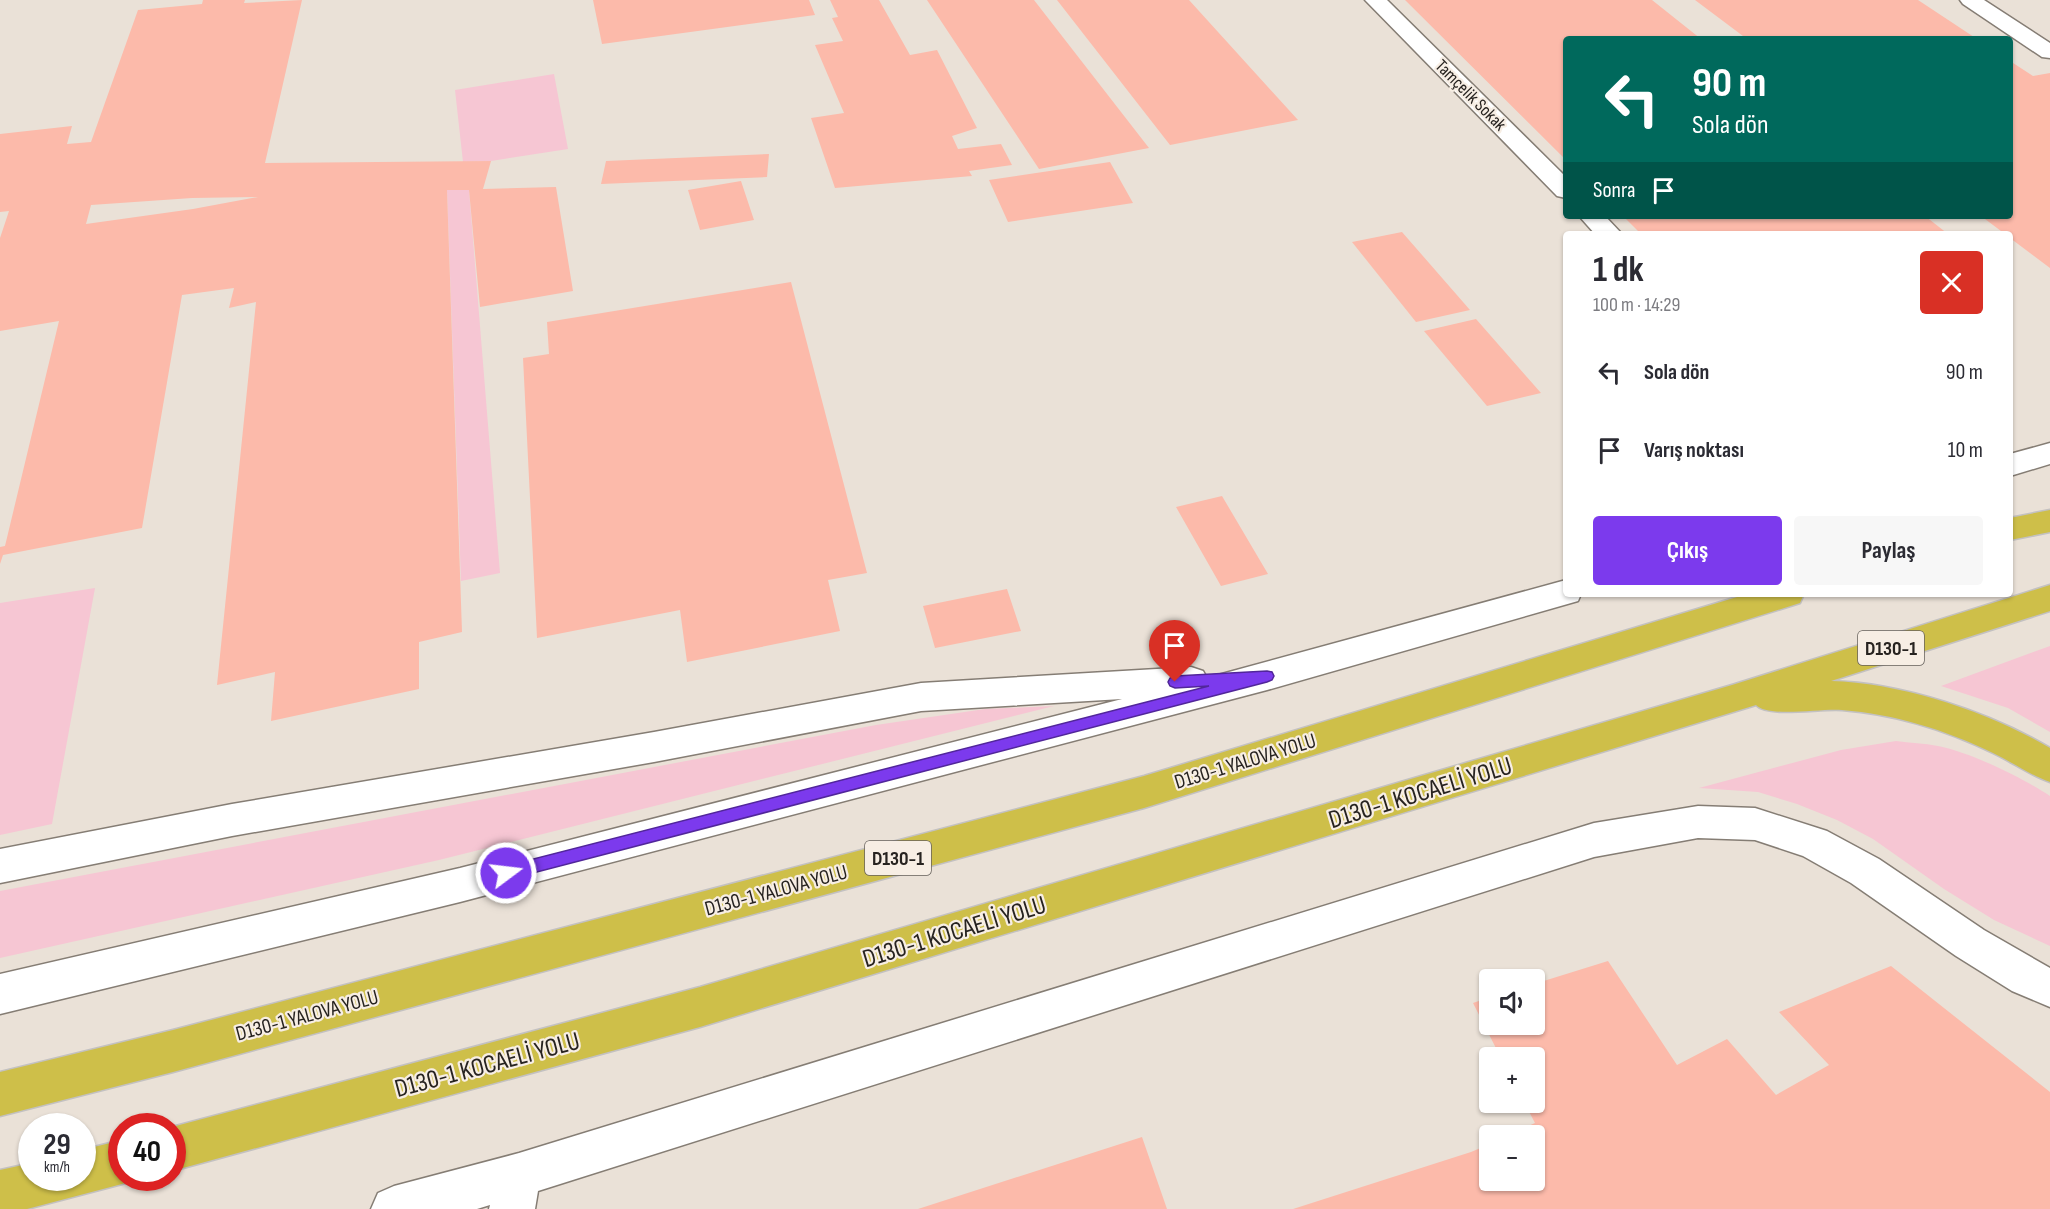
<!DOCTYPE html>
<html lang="tr">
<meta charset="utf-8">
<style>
:root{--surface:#fff;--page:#f7f7f7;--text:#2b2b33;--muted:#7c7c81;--accent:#7c3aed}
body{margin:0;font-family:"Sofia Sans Condensed",sans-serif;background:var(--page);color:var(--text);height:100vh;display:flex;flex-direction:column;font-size:22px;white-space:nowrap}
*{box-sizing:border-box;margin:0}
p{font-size:20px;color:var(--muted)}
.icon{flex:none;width:33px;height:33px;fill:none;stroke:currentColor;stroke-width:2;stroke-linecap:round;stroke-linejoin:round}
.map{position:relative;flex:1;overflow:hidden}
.side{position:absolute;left:1563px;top:231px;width:450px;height:366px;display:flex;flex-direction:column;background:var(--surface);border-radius:6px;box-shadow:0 2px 4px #0004}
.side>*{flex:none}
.guide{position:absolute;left:1563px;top:36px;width:450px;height:183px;border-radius:6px;box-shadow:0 2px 4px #0004;background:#00695c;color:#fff;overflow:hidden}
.tools{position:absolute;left:1479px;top:969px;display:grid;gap:12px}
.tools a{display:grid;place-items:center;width:66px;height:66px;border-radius:6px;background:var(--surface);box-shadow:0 2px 4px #0004;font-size:30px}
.speed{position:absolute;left:18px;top:1113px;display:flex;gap:12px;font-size:30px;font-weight:700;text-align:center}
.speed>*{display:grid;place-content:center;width:78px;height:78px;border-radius:50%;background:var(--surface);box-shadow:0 2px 4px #0004;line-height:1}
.speed small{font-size:15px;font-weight:400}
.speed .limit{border:9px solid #d22;background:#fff;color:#111}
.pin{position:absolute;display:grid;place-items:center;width:51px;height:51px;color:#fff;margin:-62px -26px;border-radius:50% 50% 50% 0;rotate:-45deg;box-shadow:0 0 6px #0007}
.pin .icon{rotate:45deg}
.me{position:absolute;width:66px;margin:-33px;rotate:75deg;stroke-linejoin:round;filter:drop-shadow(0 0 4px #0008)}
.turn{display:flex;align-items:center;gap:21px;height:126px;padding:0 30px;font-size:27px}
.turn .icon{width:78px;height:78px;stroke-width:2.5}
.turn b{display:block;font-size:42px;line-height:51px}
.then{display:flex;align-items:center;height:57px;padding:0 30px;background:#0003;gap:12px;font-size:22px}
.round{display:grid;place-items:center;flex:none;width:63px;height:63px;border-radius:6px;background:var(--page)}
.overview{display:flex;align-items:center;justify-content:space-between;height:102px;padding:0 30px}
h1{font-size:36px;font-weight:700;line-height:45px}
.primary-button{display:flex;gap:12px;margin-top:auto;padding:12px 30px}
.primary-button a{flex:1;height:69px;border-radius:6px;background:var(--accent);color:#fff;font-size:24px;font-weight:700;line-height:69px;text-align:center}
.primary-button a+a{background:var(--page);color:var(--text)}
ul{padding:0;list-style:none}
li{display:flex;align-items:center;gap:18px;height:78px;padding:0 30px}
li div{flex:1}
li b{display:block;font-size:22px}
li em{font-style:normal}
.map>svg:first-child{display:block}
.green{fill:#f6c6d3}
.building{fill:#fcbaaa;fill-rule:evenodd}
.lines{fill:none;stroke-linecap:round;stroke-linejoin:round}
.minor-casing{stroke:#857d74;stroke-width:3}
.highway-casing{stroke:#c3c1c1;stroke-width:3}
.minor{fill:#fff;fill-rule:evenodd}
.highway{fill:#cebf49;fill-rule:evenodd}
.route{fill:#7c3aed;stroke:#51269a;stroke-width:1.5}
.labels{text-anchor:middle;stroke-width:4.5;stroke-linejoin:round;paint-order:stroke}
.far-street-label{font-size:18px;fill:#272320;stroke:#f7eee4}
.shield{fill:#f7eee4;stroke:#65605b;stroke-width:1.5}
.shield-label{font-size:20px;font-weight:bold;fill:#272320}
.street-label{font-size:21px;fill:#272320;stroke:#f7eee4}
.near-street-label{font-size:26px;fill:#272320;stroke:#f7eee4}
</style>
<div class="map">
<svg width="2050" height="1209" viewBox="0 0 2050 1209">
<rect width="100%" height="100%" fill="#eae1d7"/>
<path class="green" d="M554 74 568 149 491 161 463 162 455 90Z
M447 190H469L500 573 461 581Z
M95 588 52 824 0 835V603Z
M2050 646V732L2008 708 1941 686Z
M1054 706 439 860 0 958V891L876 725 985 709Z
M1896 741C1910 743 1924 743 1938 746 1970 752 2023 778 2050 796V946L1994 920 1944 889 1873 839 1837 820 1797 804 1758 792 1699 788 1841 750Z"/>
<path class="building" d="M203 0H245L244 3 302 0 265 163 491 161 483 189 556 187 573 291 480 307 469 190H447L462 632 419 642V689L271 721 275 672 217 685 256 302 229 308 234 288 182 295 142 528 3 555 0 564V547L5 546 59 321 0 331V238L9 211 0 212V134L72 126 67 144 91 142 138 10 202 4ZM258 197 193 209 86 224 91 205 192 198Z
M593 0H809L815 15 602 44Z
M830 0H879L910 55 937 50 977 128 952 136 958 149 1001 144 1012 165 969 171 972 176 835 188 811 118 844 113 815 45 843 41 832 18 838 17Z
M927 0H1034L1149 148 1039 169Z
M1057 0H1189L1298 120 1170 145Z
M1405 0H1652L1701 39H1566V160Z
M1695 0H1918L1977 39H1747Z
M2010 61 2033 76 2050 73V268L2010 238V234H2005L1981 216H2010Z
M769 154 767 177 601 184 606 161Z
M1110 162 1133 203 1008 222 989 180Z
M741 181 754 220 700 230 688 190Z
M1623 216H1925L1948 234H1641Z
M1402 232 1470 310 1416 322 1352 242Z
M791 282 867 573 828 580 840 631 687 662 680 610 537 638 523 358 549 354 547 322Z
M1476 319 1541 393 1487 406 1424 331Z
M1222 496 1268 574 1221 586 1176 507Z
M1007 589 1021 631 935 648 923 606Z
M1608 961 1677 1065 1727 1039 1776 1095 1829 1065 1779 1012 1891 966 2050 1092V1209H1293L1471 1152 1490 1144V1180H1534V1136H1507L1535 1123 1524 1102H1534V1058H1501L1473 1003 1490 997V1024H1534V984Z
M1142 1137 1167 1209H918Z"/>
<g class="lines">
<g class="minor-casing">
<path id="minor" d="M1365 0H1387L1566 177V198L1557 196Z
M1960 0H1984L2050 43V58L2042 57 1963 4Z
M1579 216H1605L1622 234H1595Z
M2050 443V464L2010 476V454Z
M1566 580V594H1581L1578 601 1267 690 460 902 0 1014V974L460 868 1122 699 921 711 654 762 232 836 0 883V849L232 804 654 732 921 683 1191 667 1203 671 1207 678Z
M1698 806 1755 808 1827 831 1879 859 1984 930 2050 968V1007L2012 991 1956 956 1851 883 1803 856 1755 840 1698 838 1594 857 538 1191 535 1209H489L490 1205 477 1209H371L378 1193 394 1186 519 1153 1594 823Z"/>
</g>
<g class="highway-casing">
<path id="highway" d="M2050 510V532L2010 540V518Z
M2050 585V611L1831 681C1902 683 1989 712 2050 748V782C2030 775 2012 762 1993 753 1946 730 1894 714 1842 710 1822 708 1768 718 1756 705L700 1027 172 1171V1127L700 987 1732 685Z
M1747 594H1804L1800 603 1144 808 173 1072 0 1116V1072L173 1030 1144 776Z
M122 1140V1178H138L122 1184 27 1209H0V1170L32 1163V1178H82V1150Z"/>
</g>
<use href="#minor" class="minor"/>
<use href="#highway" class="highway"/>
</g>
<path class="route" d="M1267 671 1272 672 1274 676 1272 680 1267 682 506 880 500 878 498 873 500 868 506 866 1209 686 1175 688 1170 686 1168 682 1170 678 1175 676Z"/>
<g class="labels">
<g class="far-street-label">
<text transform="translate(1471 95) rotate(45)" y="6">Tamçelik Sokak</text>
</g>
<g class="shield">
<rect x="1858" y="631" width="66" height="34" rx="4.5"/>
<rect x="865" y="841" width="66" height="34" rx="4.5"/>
</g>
<g class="shield-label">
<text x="1891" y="655">D130-1</text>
<text x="898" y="865">D130-1</text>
</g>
<g class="street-label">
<text transform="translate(1245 761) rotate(-17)" y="7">D130-1 YALOVA YOLU</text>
<text transform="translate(776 890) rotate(-15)" y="7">D130-1 YALOVA YOLU</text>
<text transform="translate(307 1015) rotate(-15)" y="7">D130-1 YALOVA YOLU</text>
</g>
<g class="near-street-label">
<text transform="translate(1420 792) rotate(-17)" y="9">D130-1 KOCAELİ YOLU</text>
<text transform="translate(954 931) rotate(-17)" y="9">D130-1 KOCAELİ YOLU</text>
<text transform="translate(487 1064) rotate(-15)" y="9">D130-1 KOCAELİ YOLU</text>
</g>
</g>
</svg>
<div class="tools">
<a><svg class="icon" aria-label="sound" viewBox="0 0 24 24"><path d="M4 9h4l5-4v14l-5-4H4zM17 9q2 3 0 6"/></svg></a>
<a>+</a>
<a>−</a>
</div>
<div class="speed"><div>29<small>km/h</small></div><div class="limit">40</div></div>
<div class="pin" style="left:1175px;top:682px;background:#d93025"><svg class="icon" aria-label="arrive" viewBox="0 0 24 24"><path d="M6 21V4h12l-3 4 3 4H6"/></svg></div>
<svg class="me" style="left:506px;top:873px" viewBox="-20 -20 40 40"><circle r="17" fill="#7c3aed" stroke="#fff" stroke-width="3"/><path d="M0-11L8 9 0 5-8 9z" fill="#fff"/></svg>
<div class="guide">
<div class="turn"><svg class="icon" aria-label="left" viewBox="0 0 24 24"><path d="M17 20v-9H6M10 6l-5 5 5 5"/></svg><div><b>90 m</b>Sola dön</div></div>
<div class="then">Sonra<svg class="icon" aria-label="arrive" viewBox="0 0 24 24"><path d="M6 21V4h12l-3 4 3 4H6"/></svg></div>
</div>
<section class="side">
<div class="overview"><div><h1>1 dk</h1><p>100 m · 14:29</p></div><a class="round" style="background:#d93025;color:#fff"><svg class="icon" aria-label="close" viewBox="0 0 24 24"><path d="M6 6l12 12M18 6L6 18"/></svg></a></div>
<ul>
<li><svg class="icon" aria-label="left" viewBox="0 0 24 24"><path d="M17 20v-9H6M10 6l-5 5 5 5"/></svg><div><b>Sola dön</b></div><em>90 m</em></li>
<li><svg class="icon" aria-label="arrive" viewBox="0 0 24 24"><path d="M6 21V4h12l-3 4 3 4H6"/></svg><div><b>Varış noktası</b></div><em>10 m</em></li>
</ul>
<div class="primary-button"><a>Çıkış</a><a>Paylaş</a></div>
</section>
</div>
